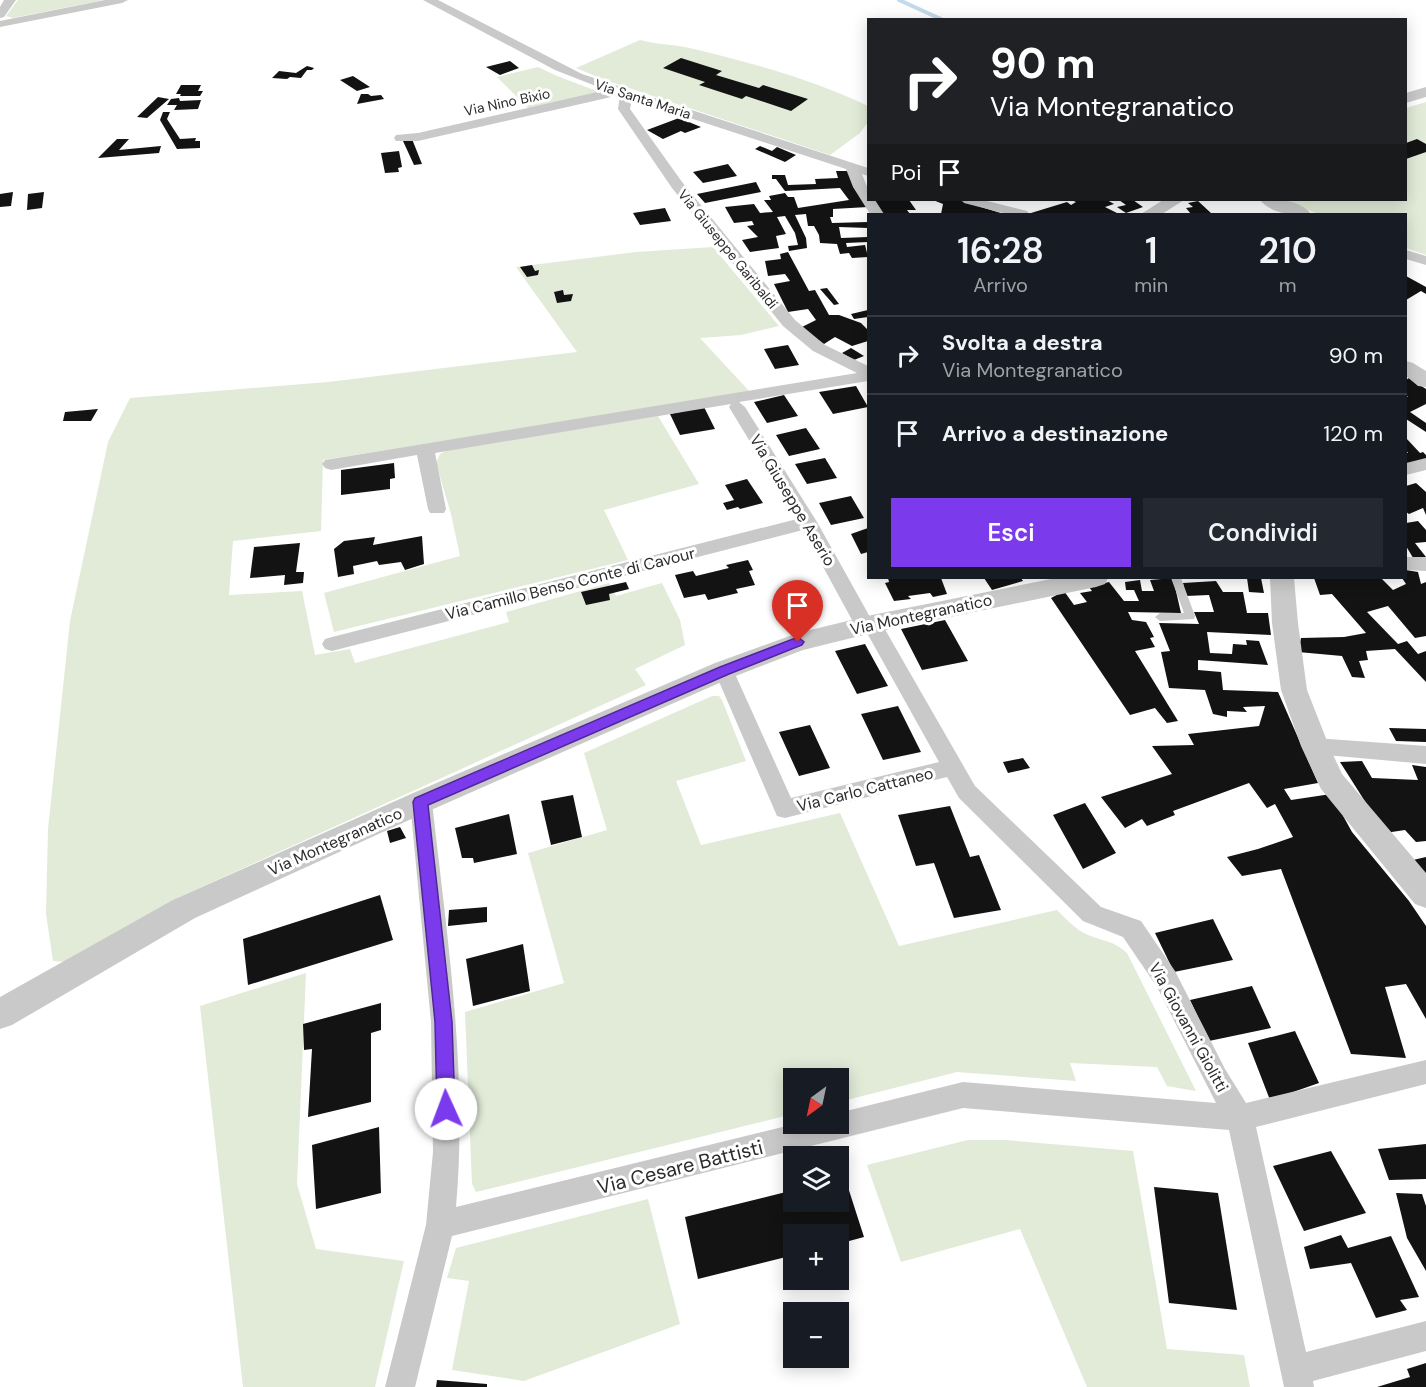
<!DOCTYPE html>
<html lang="it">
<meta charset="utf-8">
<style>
:root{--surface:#171b24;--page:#242831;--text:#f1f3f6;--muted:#9ea1a6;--line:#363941;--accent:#7c3aed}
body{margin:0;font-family:"DM Sans",sans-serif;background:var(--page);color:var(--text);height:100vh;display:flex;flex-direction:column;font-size:22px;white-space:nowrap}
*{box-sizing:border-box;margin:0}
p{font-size:20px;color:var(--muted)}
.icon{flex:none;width:33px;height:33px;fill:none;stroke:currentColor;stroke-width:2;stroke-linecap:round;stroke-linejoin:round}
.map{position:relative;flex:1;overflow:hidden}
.sheet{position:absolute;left:867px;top:213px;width:540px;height:366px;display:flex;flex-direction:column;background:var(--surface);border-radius:0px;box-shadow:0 3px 15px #0003}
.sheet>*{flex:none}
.hud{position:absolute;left:867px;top:18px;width:540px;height:183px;border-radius:0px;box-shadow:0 3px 15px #0003;background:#202124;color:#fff;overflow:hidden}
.needle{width:39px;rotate:213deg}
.buttons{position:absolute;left:783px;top:1068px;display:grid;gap:12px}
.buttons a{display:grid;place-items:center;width:66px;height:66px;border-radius:0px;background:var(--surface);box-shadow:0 3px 15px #0003;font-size:30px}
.pin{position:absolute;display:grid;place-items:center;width:51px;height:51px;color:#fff;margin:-62px -26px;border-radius:50% 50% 50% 0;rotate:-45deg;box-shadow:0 0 6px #0007}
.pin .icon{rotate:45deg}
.me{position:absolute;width:66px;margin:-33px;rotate:358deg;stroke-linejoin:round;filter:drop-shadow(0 0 4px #0008)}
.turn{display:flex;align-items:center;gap:21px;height:126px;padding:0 24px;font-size:27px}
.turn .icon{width:78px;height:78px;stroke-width:2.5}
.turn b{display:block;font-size:42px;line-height:51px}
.then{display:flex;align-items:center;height:57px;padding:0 24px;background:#0003;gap:12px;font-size:22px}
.eta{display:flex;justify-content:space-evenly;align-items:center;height:102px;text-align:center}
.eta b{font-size:36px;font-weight:600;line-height:42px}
.primary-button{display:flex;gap:12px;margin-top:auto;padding:12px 24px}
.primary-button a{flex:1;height:69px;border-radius:0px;background:var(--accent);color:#fff;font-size:24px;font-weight:600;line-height:69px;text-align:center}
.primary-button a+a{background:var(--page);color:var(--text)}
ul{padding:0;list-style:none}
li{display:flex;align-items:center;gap:18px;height:78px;padding:0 24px;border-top:2px solid var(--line)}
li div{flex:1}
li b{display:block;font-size:22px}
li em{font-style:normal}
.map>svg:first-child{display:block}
.green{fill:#e1ebd8}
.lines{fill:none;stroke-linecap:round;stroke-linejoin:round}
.stream{stroke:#c3daec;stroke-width:4}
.building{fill:#131313}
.service{fill:#c9c9c9;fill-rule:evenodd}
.minor{fill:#c9c9c9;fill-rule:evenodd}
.tertiary{fill:#c9c9c9;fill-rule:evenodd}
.route{fill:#7c3aed;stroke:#51269a;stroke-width:1.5}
.labels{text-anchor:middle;stroke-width:6;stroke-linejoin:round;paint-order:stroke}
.far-street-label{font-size:14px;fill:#2c2c2c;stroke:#fff}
.street-label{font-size:16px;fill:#2c2c2c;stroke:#fff}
.near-street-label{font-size:20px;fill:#2c2c2c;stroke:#fff}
</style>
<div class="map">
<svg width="1426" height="1387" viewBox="0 0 1426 1387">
<rect width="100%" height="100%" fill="#fff"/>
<path class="green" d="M18 0H104L13 18 6 16Z
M640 40C657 45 676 44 694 49 753 63 813 80 868 106V122L860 133 830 155 605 80 576 68Z
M538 67 557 76 602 93 529 109 497 77Z
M1426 102V255L1406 248V214H1318L1285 200H1406V108Z
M713 247 779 326 741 335 700 338 750 392 323 460 321 531 233 541 229 595 302 591 315 655 350 649 355 663 509 622 506 612 609 583 616 596 662 583 680 620 685 645 635 669 646 685 182 896 66 962 53 961 46 914 48 829 70 621 108 442 130 398 328 382 577 352 516 267 636 252Z
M658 416 699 484 604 510 628 560 334 632 324 593 460 556 451 514 436 463 440 454 451 448Z
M712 696H719L722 700 746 761 676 781 701 845 840 813 899 946 1057 910C1066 919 1076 930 1088 935 1103 941 1114 941 1127 953L1196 1091 1167 1086 1157 1067 1070 1063 1076 1081 957 1072 839 1102 838 1078H794L793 1114 476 1192 472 1184 465 1012 564 983 528 853 607 830 584 753Z
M306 973 297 1184 316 1249 404 1261 375 1387H243L200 1006Z
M968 1140H1005L1133 1151 1167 1349 1244 1355 1250 1387H1087L1020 1229 901 1262 867 1165Z
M648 1199 680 1324 524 1381 452 1370 469 1281 447 1278 456 1248Z"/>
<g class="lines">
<path class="stream" d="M899 0 943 20"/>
</g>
<path class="building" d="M681 58 722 71 716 75 759 88 763 85 808 99 791 111 746 96 742 99 699 85 705 82 663 68Z
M510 61 519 68 500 75 486 67Z
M307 66 314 68 312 70H307L301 78 290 77 287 79 272 78 279 71 296 73Z
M353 76 370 87 357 91 340 80Z
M181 85H201L198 91H203L200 96H180L181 94H176Z
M361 94H368L371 96 381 95 384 99 357 104Z
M158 97 169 99 147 118 137 117Z
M179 98 180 101 201 100 198 109 174 110 177 105H167L171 99Z
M163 112H170L167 119 180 139 196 138 195 141H200V148L177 149 160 120Z
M679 118 701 127 685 133 681 131 663 139 647 130Z
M117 139H129L119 150 161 146 159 153 98 158Z
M412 139 422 164 414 165 403 141Z
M1417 139 1426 144V152L1406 159V143Z
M760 146 772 151 777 147 796 155 785 162 755 149Z
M399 151 402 167 398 168 399 172 385 173 381 153Z
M728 164 737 176 703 183 693 172Z
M836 171H849L868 207 833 209V217H830L832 223 868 222V228L839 227 841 238 868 237V242L846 243 847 247 865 245 868 257 852 258 849 253 840 254 837 244 820 243 819 235 814 226H808L806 214 795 215 806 238 807 248 789 251 788 246 798 245 795 233 785 216 777 217 786 234 776 236 779 248 750 252 742 240 758 237 747 226 754 225 752 221 734 223 725 207 754 204 760 213 773 212 764 200H771L769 196 785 193 788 197H794L798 208 849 200 840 188 785 191 776 179H772V175H785L788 185 816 184 815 179 838 178Z
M756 182 761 192 705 203 697 194Z
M13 192 11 206 0 207V194Z
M44 192 42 208 27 210 28 194Z
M874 200H909L916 210H907L910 214H883Z
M933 200H958L1004 214H941L943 204Z
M1071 200H1107L1114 204 1105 207 1119 214 1031 213 1067 202 1071 205 1076 202Z
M1119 200H1133L1143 207 1126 213 1117 207 1126 205Z
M1198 201 1212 214H1191L1186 208 1193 207 1188 203Z
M665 208 671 221 640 225 633 213Z
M788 252 809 291 815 290 829 315H839L861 323 868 330V341L852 346 835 337 824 344 800 328 816 320 808 309 788 312 774 284 790 281 785 274 768 276 765 261 781 259 780 254Z
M532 265 535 271 539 270 538 275 527 277 520 267Z
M1406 276 1426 287V294L1421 291 1406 300Z
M827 288 839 304 834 305 820 289Z
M563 290 564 295 573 294 571 301 557 303 554 292Z
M868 310V317L854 319 851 314Z
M788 345 799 365 775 369 764 349Z
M851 348 864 356 854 360 842 353Z
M1409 378 1426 389V404L1410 412 1426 423V432L1406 419V397H1408L1406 395V380Z
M856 386 868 407 833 414 819 392Z
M784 395 798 416 767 423 754 402Z
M704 407 715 429 680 435 670 414Z
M98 409 91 421H63L65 412Z
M806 428 820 449 789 456 776 435Z
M1406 438 1420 453 1423 452 1426 455V459L1406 464V453H1408L1406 450Z
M825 458 837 478 807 484 795 464Z
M394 463 395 478 390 479V489L341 495V470Z
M747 479 763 503 740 509 738 507 727 510 723 503 734 500 725 485Z
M1416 483 1426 492V515L1423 508 1409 514 1406 512V486Z
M851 496 864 518 831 525 819 503Z
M1418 521 1426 530V542L1415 543 1426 557V561H1415L1406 546V523Z
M868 528V552L861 554 851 534Z
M422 536 424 564 405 570 401 562 379 565 377 561 353 566 354 574 338 577 334 549 344 541 375 537 373 545Z
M300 543 296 572H304L303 583 284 585 285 575 250 578 254 547Z
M748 560 753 570 749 571 755 585 736 589 738 593 708 600 705 594 684 598 675 575 693 571 696 576 729 568 726 565Z
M1406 570 1418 572 1421 584 1426 582V636L1415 638 1388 606 1367 612 1398 644 1407 641 1418 654 1426 651V682L1395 649 1366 651 1368 660 1359 661 1365 678 1352 677 1342 656 1298 652 1301 638 1344 637 1366 633 1332 594 1320 595 1314 578H1381L1393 590 1406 584 1402 578H1406Z
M888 578H941L947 594 933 597 930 593 908 596 911 599 894 601 885 583 889 582Z
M984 578H1021L1023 581 992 590Z
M1173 578 1181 613 1128 612 1132 620 1146 622 1154 637 1150 638 1155 647 1135 651 1178 721 1167 723 1155 708 1130 715 1051 598 1064 591 1074 605 1087 602 1080 593 1092 591 1089 587 1109 582 1124 601H1139L1134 590H1126L1125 582 1140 580 1142 591H1154L1150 580Z
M1247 578H1261L1264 593 1249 592Z
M1216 581 1223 592H1243L1247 613H1268L1271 635 1207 632 1210 653 1232 654 1233 644 1247 645 1246 640 1259 641 1268 665 1198 660V670L1221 672 1223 690 1278 692 1318 783 1284 789 1291 800 1331 794 1352 832 1409 901 1426 926V1019L1406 984 1385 987 1406 1058 1351 1054 1281 869 1242 876 1227 857 1258 849 1293 837 1275 804 1267 808 1249 783 1173 811 1175 815 1147 826 1142 819 1125 828 1101 797 1172 774 1152 746 1194 745 1188 734 1259 726 1265 706 1243 707 1247 712 1227 711V717L1213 714 1205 690 1169 688 1161 652 1170 651 1159 623 1199 624 1194 612H1214L1209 595 1186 596 1183 583Z
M626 582 629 589 609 594 610 600 586 605 581 592Z
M945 620 968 661 922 670 901 629Z
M865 644 888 686 857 694 835 651Z
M898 706 921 752 883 760 861 714Z
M810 725 830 768 799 776 779 732Z
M1389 728 1426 729V742L1396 741Z
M1023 758 1030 768 1008 773 1003 762Z
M1362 761 1372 778 1418 780 1412 765 1426 767V841L1416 842 1405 830 1385 833 1340 762Z
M573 795 582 837 551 845 541 801Z
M1085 803 1116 853 1083 869 1053 815Z
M950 806 970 857 979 855 1001 910 954 918 934 863 916 866 898 815Z
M509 814 517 854 474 863 473 858H462L455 828Z
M400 827 406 838 390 843 387 831Z
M1426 857V875L1413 860Z
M380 895 393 940 248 985 243 939Z
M487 907V922L448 926 449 910Z
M1213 919 1233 960 1174 972 1155 933Z
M523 944 530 991 473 1006 466 959Z
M1252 986 1271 1028 1209 1041 1190 1000Z
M381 1003V1030L371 1033V1102L308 1117 312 1049 304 1050 303 1024Z
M1295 1031 1319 1083 1270 1100 1248 1043Z
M379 1127 381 1193 316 1209 312 1145Z
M1426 1144V1179L1389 1180 1378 1149Z
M1331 1151 1366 1213 1304 1231 1273 1166Z
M845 1178 864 1237 838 1244V1234H794V1255L698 1279 685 1217 794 1190V1202H838V1179Z
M1154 1187 1218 1193 1237 1310 1169 1303Z
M1396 1193 1422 1194 1426 1206V1271L1407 1238Z
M1341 1235 1348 1248 1391 1236 1419 1297 1400 1300 1407 1310 1376 1318 1351 1263 1310 1269 1304 1247Z
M1426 1363V1387H1377L1410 1377 1407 1369Z
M437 1380 487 1384V1387H436Z"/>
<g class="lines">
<path class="service" d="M1171 578H1181L1195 616 1194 619 1160 621 1155 617 1160 613H1184Z"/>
<path class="minor" d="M4 0H16L4 17 0 18V7Z
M105 0H128L122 3 0 27V21Z
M423 0H438L582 74 868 168V176L862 174 868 189V200H875L884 214H870L853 187 846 169 632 99 630 109 682 182 795 320 825 345 868 366V381L739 402 745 407 817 522 870 617 879 619 975 786 1101 907 1141 921 1175 971 1225 1069 1246 1103 1426 1060V1084L1256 1127 1306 1352 1426 1321V1351L1313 1381 1314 1387H1284L1229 1130 963 1108 452 1236 415 1387H385L426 1225 433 1152 431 1022 410 802 413 796 421 793 429 796 432 802C447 937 468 1071 456 1207L795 1124H838V1113L963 1082 1216 1103 1157 987 1123 937 1083 921 959 798 947 777 785 818 777 816 714 670 717 665 724 662 731 665 791 798 939 762 867 633 858 631 803 530 332 651 325 649 322 644 325 639 332 637 797 519 729 407 731 404 435 453 446 509 444 513H430L428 509 417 455 331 470 325 468 322 464 325 460 857 373 813 351 783 326 672 188 618 109 620 95 418 141H396L394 138 396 135 418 133 606 90 555 70Z
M962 200H983L1027 211 1029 214H1007L964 203Z
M1406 250 1426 256V265L1406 259Z
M1426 458V470L1406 475V463Z
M1406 557H1426V571L1406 570Z
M1315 738 1426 746V764L1315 754 1307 752 1304 746 1307 740Z"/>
<path class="tertiary" d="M1426 87V97L1406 103V93Z
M1163 200H1184L1162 214H1141Z
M1260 200C1276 198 1301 200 1311 214 1295 216 1271 214 1260 200Z
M1406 361 1413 363 1426 371V387L1418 386 1406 376Z
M1056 578H1108L1105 584 1096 587 872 633 803 650 733 677 431 810 195 918 12 1025 0 1029V997L173 900 411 794 715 663 798 633 872 615Z
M1270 578H1294L1298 623 1307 690 1329 746 1342 774 1426 873V908L1415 904 1321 789 1301 746 1281 690 1272 623Z"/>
</g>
<path class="route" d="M798 637 804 642 802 645 729 674 428 805 452 1022 455 1109 452 1115 446 1117 440 1115 437 1109 435 1022 413 802 415 798 720 667Z"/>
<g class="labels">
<g class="far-street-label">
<text transform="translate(643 99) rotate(18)" y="5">Via Santa Maria</text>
<text transform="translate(507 102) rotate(-12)" y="5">Via Nino Bixio</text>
<text transform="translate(728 249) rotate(51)" y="5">Via Giuseppe Garibaldi</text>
</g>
<g class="street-label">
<text transform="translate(793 500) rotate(59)" y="6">Via Giuseppe Aserio</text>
<text transform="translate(570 583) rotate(-14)" y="6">Via Camillo Benso Conte di Cavour</text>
<text transform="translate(921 614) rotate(-12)" y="6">Via Montegranatico</text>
<text transform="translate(865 789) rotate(-14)" y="6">Via Carlo Cattaneo</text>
<text transform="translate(335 841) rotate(-24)" y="6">Via Montegranatico</text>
<text transform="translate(1189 1027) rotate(61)" y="6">Via Giovanni Giolitti</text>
</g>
<g class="near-street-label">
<text transform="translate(680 1167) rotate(-14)" y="7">Via Cesare Battisti</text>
</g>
</g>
</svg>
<div class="buttons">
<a><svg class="needle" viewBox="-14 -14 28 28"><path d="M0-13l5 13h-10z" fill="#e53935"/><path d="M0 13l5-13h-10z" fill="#9ea1a6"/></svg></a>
<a><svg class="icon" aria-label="layers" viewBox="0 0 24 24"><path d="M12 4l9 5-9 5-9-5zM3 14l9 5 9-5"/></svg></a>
<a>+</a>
<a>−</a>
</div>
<div class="pin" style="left:798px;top:642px;background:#d93025"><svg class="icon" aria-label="arrive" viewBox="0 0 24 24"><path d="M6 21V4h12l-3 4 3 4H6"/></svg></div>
<svg class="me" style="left:446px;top:1109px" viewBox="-20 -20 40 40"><circle r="19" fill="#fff"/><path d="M0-13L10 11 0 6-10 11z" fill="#7c3aed"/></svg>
<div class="hud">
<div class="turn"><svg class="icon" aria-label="right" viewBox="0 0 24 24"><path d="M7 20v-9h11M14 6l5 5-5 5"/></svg><div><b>90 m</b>Via Montegranatico</div></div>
<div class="then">Poi<svg class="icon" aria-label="arrive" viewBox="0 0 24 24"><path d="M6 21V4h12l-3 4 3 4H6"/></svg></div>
</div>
<section class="sheet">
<div class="eta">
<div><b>16:28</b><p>Arrivo</p></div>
<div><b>1</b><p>min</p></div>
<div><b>210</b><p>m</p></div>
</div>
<ul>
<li><svg class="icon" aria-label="right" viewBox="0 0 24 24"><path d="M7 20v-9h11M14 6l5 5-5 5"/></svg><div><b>Svolta a destra</b><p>Via Montegranatico</p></div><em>90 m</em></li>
<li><svg class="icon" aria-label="arrive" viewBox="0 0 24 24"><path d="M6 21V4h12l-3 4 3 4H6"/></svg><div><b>Arrivo a destinazione</b></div><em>120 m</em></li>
</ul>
<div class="primary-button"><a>Esci</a><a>Condividi</a></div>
</section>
</div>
